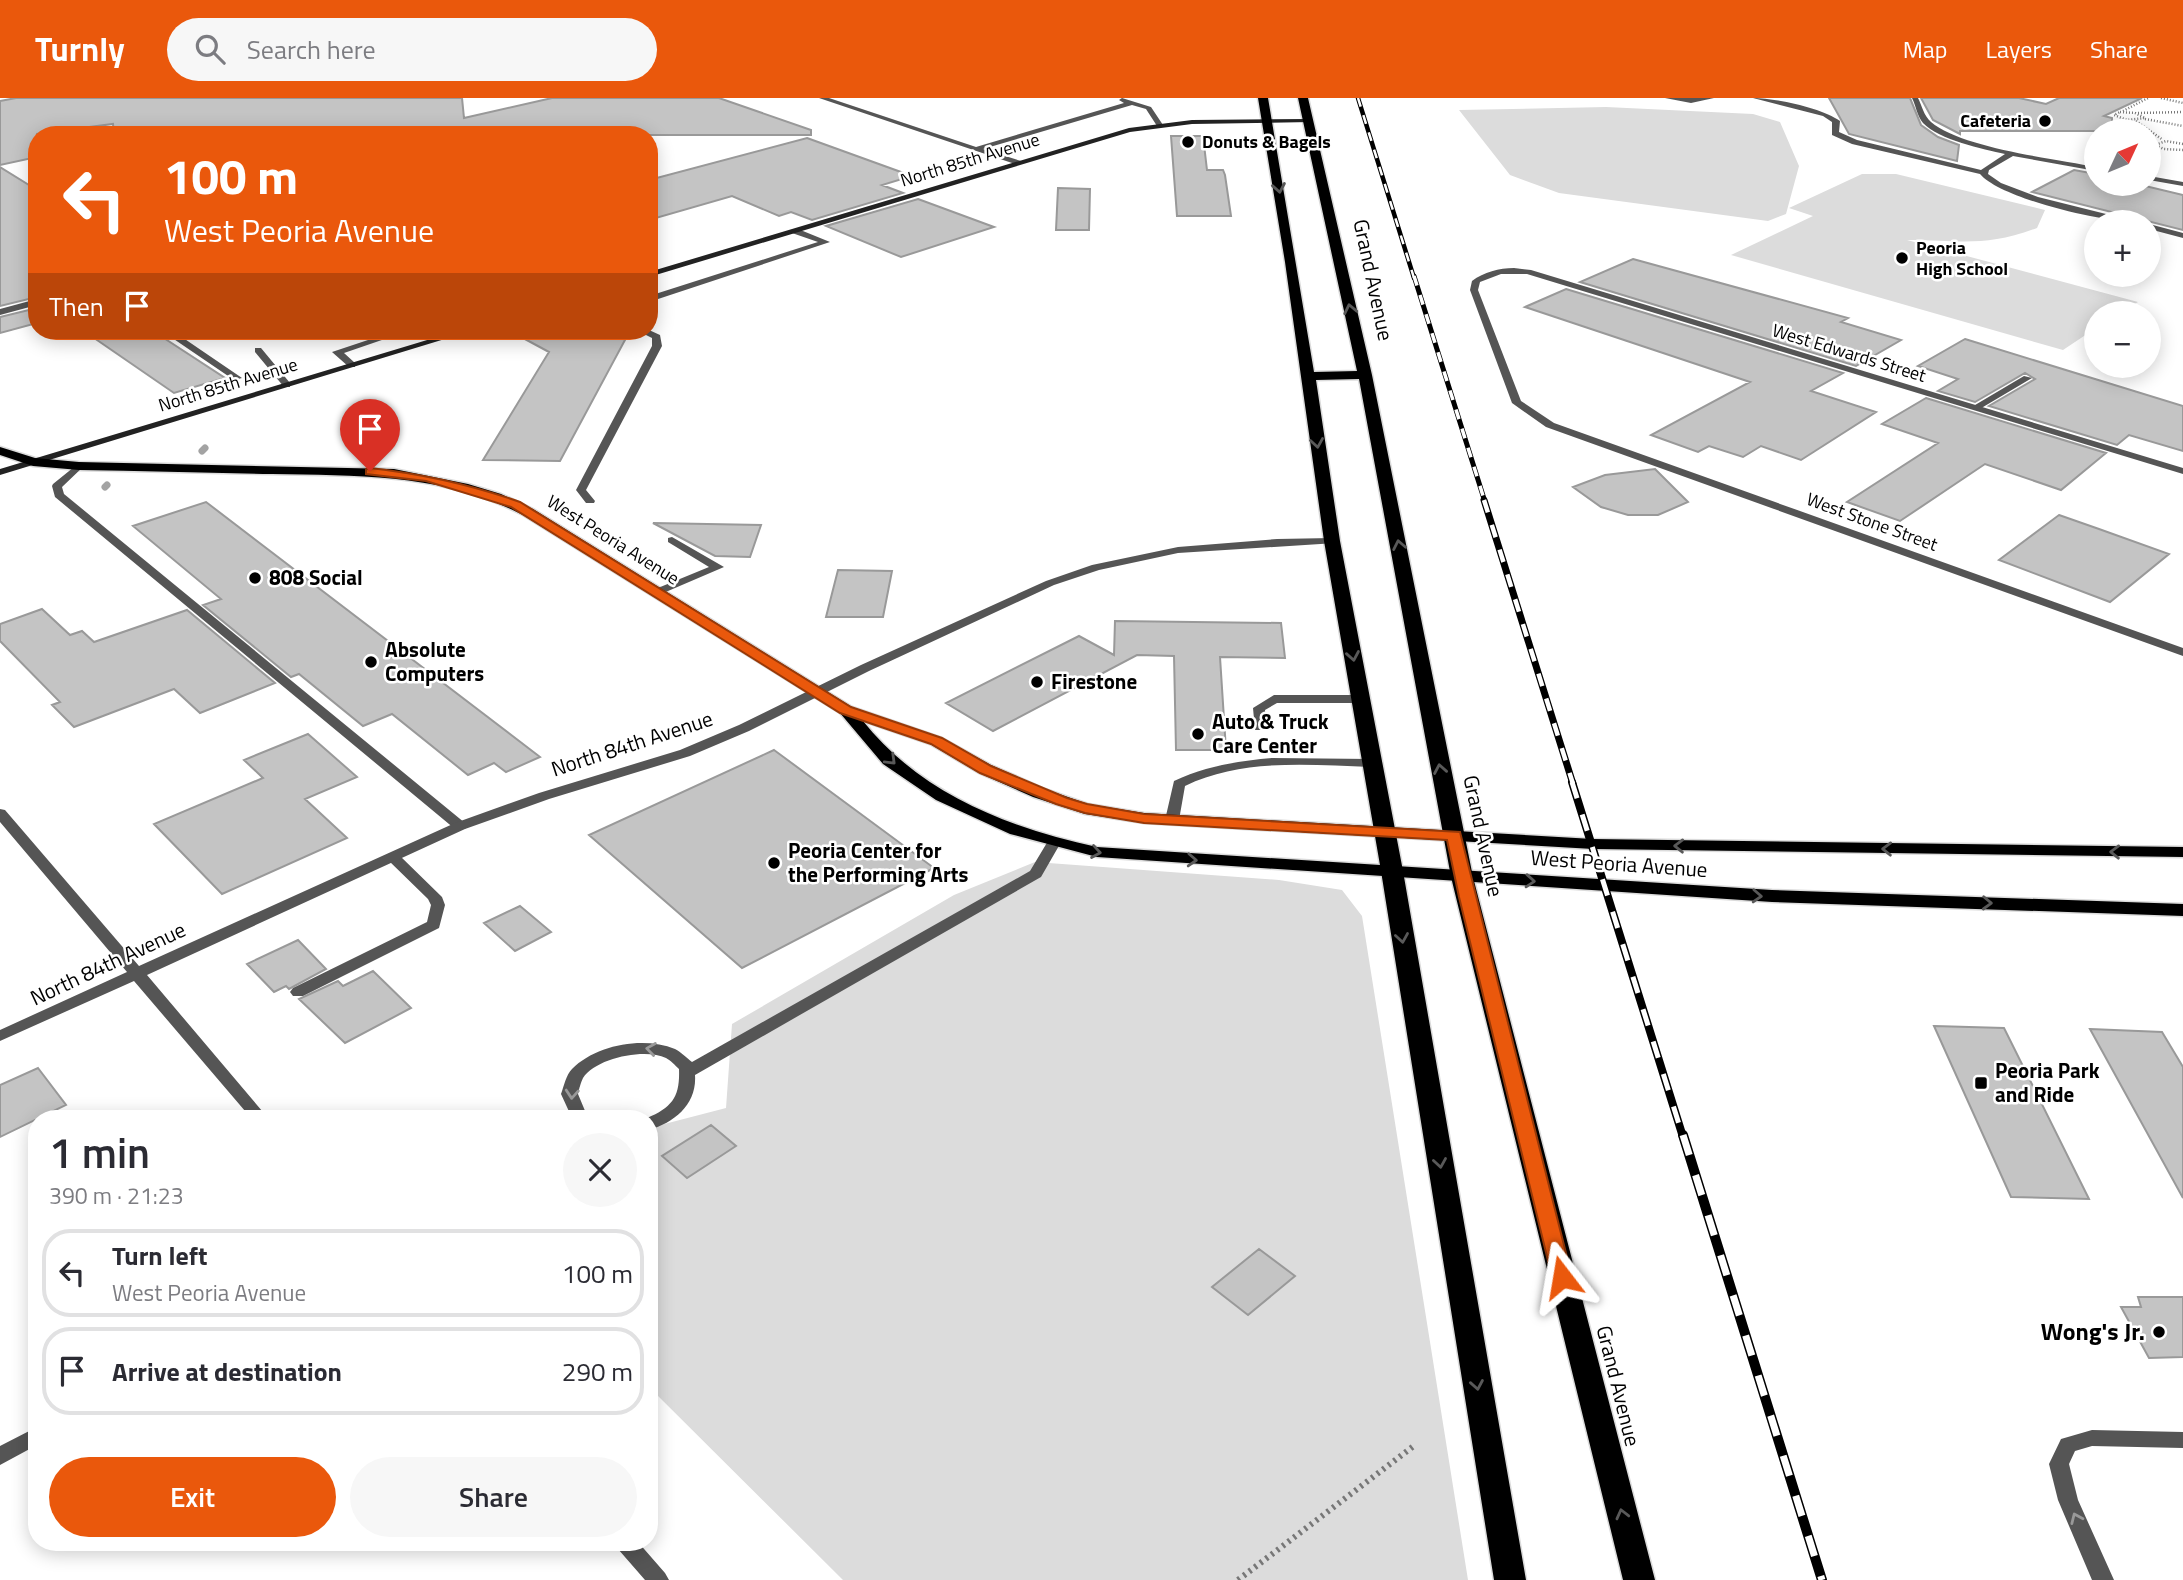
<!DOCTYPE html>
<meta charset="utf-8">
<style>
:root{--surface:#fff;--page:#f7f7f7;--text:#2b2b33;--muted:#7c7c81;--line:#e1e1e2;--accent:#ea580c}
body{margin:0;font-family:"Titillium Web",sans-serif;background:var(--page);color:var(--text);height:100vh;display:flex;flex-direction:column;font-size:26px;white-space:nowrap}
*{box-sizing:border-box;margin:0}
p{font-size:23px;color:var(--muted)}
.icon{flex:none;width:38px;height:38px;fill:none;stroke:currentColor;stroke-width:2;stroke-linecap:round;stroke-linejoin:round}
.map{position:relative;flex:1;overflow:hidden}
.details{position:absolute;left:28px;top:1012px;width:630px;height:441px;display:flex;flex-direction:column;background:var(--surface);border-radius:28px;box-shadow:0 4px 18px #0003}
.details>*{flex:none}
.top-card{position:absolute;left:28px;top:28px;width:630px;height:214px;border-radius:28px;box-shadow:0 4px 18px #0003;background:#ea580c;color:#fff;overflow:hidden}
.needle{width:46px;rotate:46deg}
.tools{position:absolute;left:2084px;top:21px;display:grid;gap:14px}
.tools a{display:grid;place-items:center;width:77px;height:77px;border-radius:50%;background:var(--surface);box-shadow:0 4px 18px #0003;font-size:35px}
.pin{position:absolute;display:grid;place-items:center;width:60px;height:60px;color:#fff;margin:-72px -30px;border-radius:50% 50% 50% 0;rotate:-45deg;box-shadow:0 0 7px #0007}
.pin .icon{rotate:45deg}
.me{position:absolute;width:77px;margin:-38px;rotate:346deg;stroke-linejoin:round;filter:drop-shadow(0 0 5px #0008)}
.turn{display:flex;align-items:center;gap:24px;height:147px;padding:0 21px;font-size:32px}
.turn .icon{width:91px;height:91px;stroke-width:2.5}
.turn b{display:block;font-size:49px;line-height:60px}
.then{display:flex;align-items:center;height:66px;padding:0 21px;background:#0003;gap:14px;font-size:26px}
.round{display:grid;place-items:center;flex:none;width:74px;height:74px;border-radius:37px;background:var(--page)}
.head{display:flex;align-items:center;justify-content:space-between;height:119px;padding:0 21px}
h1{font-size:42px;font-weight:600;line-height:52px}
.cta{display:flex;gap:14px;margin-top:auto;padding:14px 21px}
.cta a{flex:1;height:80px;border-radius:42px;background:var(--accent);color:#fff;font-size:28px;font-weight:600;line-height:80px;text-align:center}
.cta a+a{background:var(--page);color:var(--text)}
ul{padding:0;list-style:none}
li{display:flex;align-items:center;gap:21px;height:88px;margin:0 14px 10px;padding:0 7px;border:4px solid var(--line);border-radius:28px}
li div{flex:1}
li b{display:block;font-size:26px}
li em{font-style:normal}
header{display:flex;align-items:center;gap:42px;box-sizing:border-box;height:98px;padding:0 35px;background:var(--accent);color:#fff}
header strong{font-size:33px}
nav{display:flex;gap:38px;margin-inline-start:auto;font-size:24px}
.search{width:490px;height:63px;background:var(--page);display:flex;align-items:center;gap:18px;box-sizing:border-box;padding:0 24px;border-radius:38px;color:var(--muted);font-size:26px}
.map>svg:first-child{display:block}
.green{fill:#dcdcdc}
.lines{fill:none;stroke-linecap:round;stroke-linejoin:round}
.stream{stroke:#a3a3a3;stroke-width:7}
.building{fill:#c4c4c4;stroke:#999;stroke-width:2}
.primary-casing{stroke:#dbdbdb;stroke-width:3}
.highway-casing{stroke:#dbdbdb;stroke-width:3}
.path-far1{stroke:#777;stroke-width:2.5;stroke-dasharray:1 2;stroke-linecap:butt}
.path{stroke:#777;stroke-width:6;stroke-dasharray:2.5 4.5;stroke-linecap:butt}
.lane{fill:#555;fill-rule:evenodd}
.street{fill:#555;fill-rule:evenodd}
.secondary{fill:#222;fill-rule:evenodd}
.primary{fill:#000;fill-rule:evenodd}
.highway{fill:#000;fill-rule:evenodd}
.rail-far4-casing{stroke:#000;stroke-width:4.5}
.rail-far3-casing{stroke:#000;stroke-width:5}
.rail-far2-casing{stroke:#000;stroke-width:7}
.rail-far1-casing{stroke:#000;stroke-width:8}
.rail-casing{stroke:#000;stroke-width:10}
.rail-far4{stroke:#fff;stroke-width:2.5;stroke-dasharray:9;stroke-linecap:butt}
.rail-far3{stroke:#fff;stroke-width:3.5;stroke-dasharray:10;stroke-linecap:butt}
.rail-far2{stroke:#fff;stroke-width:4.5;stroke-dasharray:13;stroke-linecap:butt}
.rail-far1{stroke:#fff;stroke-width:5;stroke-dasharray:17;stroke-linecap:butt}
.rail{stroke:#fff;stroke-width:7;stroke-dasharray:21;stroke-linecap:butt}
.oneway{stroke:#595959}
.oneway2{stroke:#999}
.route{fill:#ea580c;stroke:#983908;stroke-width:2}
.poi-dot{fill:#000;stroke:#fff;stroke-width:2.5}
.labels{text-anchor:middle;stroke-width:5;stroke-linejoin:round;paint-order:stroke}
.far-poi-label{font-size:18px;font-weight:bold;fill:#000;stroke:#fff;text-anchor:start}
.far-street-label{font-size:18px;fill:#000;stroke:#fff}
.street-label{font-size:21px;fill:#000;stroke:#fff}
.poi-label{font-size:21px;font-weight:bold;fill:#000;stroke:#fff;text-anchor:start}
.near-poi-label{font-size:24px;font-weight:bold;fill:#000;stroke:#fff;text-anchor:end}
</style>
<header>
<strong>Turnly</strong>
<div class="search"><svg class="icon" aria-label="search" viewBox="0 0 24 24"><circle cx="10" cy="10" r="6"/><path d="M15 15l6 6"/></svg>Search here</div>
<nav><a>Map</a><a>Layers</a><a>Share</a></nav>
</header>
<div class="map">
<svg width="2183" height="1482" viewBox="0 0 2183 1482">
<rect width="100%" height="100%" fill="#fff"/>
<path class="green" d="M1606 9 1753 16 1780 24 1799 68 1786 116 1768 123 1559 95 1510 77 1459 12Z
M1862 76H1896L2045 112 2037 130C1984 150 1959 142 1907 142L2138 204 2120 215H2096V230L2063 252 1731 157 1813 118 1789 110Z
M1035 764 1279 782 1342 792 1362 818 1468 1482H843L649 1289V1030L726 1010 732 926 954 797Z"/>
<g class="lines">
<path class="stream" d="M202 353 205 350
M105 389 107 387"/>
</g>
<path class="building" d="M16 0H462L464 20 552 0H719L811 32V37H393L380 30 352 37H114L113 26 37 36V59L0 67V3Z
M1829 0H1910L1921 27 1938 39 1959 47 1957 63 1849 36Z
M1921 0H2019L2046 6 2059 0H2142L2104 18 2112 20V28L2118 33H1960V36L1933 22Z
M1171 38H1203L1207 72H1223L1225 77 1231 118H1177Z
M807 40 912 78 882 87 903 95 812 122 791 114 779 118 732 98 649 122V82Z
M0 69 37 92V199L0 208Z
M2074 72 2096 76V86H2137L2183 97V132L2032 94Z
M1058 90 1090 91 1089 132H1056Z
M918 101 994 129 901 159 826 128Z
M1633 161 1848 220 1841 224 1901 242 1856 268 1580 184Z
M1566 191 1843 275 1811 293 1876 314 1801 362 1761 348 1743 359 1709 348 1698 354 1651 337 1750 284 1525 209Z
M37 210V225L0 235V219Z
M84 233H153L225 280 174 295Z
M510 233H606L625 242 560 363 483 362 549 254Z
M1965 241 2183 308V353L2129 337 2117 347 1989 308 2035 281 2025 275 1975 304 1938 293 1958 281 1918 268Z
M1926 300 2106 355 2061 392 1985 366 1900 423 1847 404 1938 345 1882 326Z
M1655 371 1688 404 1658 417H1628L1601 409 1573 389 1605 377Z
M206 404 540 659 506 674 494 665 468 677 392 616 363 628 299 576 291 579 203 507 221 501 133 428Z
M2059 417 2099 431 2169 456 2110 504 1999 462Z
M653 425 761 427 750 459 715 458Z
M838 472 892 473 883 519H826Z
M42 511 70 537 82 533 94 544 187 512 275 585 200 615 174 591 74 629 52 607 60 604 0 543V526Z
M1115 523 1281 525 1285 560 1220 559 1226 652H1176L1174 558 1137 557 993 633 946 605 1079 538 1114 557Z
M308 636 357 679 305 701 347 740 222 796 154 726 263 680 244 662Z
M774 652 934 770 742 870 589 737Z
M520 808 551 834 515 853 484 825Z
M298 842 326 871 289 891 286 888 274 894 247 866Z
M373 873 411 910 345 945 299 901 338 883 343 888Z
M1934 928 2004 930 2089 1101 2011 1099Z
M2090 931 2162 934 2183 969V1100Z
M38 970 66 1007 0 1039V987Z
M711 1027 736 1048 687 1080 662 1058Z
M1259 1151 1295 1178 1248 1217 1212 1189Z
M2138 1199H2183V1259L2149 1260 2121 1209H2141Z"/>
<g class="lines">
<g class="primary-casing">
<path id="primary" d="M0 349 35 360 79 364 394 371 468 386 501 396 533 411 852 609 942 640 991 667 1045 691 1088 706 1144 715 1593 741 2183 749V759L1593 751 1144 725 1085 716 1033 699 979 675 930 646 863 623C921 696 1009 730 1097 749L1772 792 2183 806V818L1772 804 1097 759 1010 736 936 702 883 666 840 615 523 417C442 375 361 378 272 376 208 375 143 373 79 372L33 368 0 357Z"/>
</g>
<g class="highway-casing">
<path id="highway" d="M1258 0H1268L1314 274 1357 273 1298 0H1308L1372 277 1473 779 1655 1482H1623L1451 779 1359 281 1316 282 1340 443 1403 773 1526 1482H1494L1381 773 1324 443 1285 164Z"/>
</g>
<path class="path-far1" d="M2161 0 2183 5
M2123 13 2148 0
M2120 14 2135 15 2145 20 2127 22 2114 17Z
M2138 15 2183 14
M2145 21 2183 28
M2136 23 2163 42
M2183 46 2166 43 2155 47 2164 51 2183 52"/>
<path class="path" d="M1238 1482 1415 1347"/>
<path class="lane" d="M819 0H829L976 49 1124 5 1119 2 1122 0 1151 9 1163 27 1157 28 1146 11 1132 7 983 51 1021 63 1022 65 1018 67Z
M1665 0H1714L1691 5Z
M1753 0C1775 0 1822 10 1840 23L1839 34 1857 42 1981 72 2005 56C1983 51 1939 42 1923 25 1917 18 1916 8 1912 0H1918C1922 8 1924 18 1931 24 1961 50 2056 61 2096 69V73L2013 58 1989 72 1988 76 2001 85 2038 99 2138 124C2106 125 2001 101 1980 76L1852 46 1832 37V24L1823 18Z
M2149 78 2183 84V88L2149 82Z
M2149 126 2183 135V140L2149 131Z
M792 131H798L830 144 649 204V198L818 144 792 135Z
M37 201V207L0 217V211Z
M649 232 660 237 662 248 586 392 595 403 594 405H586L576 392 652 248V240L638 233Z
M162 233H173L242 280 234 282Z
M395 233H408L344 255 355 265V269H349L332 254Z
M255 250H261L290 285V289H284L255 254Z
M2024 278 2032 280 1978 312 1970 310Z
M79 365 84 368 62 389 64 396 465 725 467 728 465 731H455L55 399 52 388 53 386Z
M672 439 724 469 661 496H653V492L709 469 668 444V440Z
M1274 597H1360L1366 601 1360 605H1277L1265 612 1266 629 1265 632H1255L1253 610Z
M1272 660 1371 661 1378 665 1371 669C1310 667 1242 660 1185 688L1179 722 1172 726 1165 722 1174 683C1206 668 1238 663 1272 660Z
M393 755 398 756 442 799 445 807 439 830 303 898H293L290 894 293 890 427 824 431 807 428 801 388 762 386 759 388 756Z
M2092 1332 2183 1334V1350L2092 1348 2075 1353 2069 1366 2078 1402 2114 1482H2092L2058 1402 2049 1366 2061 1341Z"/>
<path class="street" d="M1514 170 1531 172 2183 370V376L1527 176H1501L1480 184 1478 192 1521 303 1554 325 2183 550V558L1546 329 1512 305 1470 192 1472 183C1484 174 1499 170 1514 170Z
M1332 440 1338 443 1336 445 1178 455 1099 472 1054 487 869 573 749 633 690 658 549 701 465 731 147 877 268 1020H251L134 883 0 943V932L127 874 0 724V711L5 712 139 868 455 725 539 695 680 652 739 627 861 567 1046 483 1092 467 1178 449 1277 441Z
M1053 742 1060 746 1041 779 695 977C697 1006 675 1024 649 1032V1020H647C673 1009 680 998 679 971 675 967 670 962 666 960 645 950 596 960 583 980 581 984 579 991 578 996L588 1020H572L561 996C564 988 566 977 572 971 596 947 643 938 675 951 681 954 687 960 692 964L1030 773 1048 743Z
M37 1329V1347L0 1367V1348Z
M615 1444H638L665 1475 669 1482H645L618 1451Z"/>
<path class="secondary" d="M1309 21 1311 24 1192 26 1130 34 649 179V174L1129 30 1192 22Z
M457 233H471L0 377V371Z"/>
<use href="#primary" class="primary"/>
<use href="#highway" class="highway"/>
<g class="rail-far4-casing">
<path id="rail-far4" d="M1358 0 1414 180"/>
</g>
<g class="rail-far3-casing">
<path id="rail-far3" d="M1414 178 1485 404"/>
</g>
<g class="rail-far2-casing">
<path id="rail-far2" d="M1484 402 1573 686"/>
</g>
<g class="rail-far1-casing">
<path id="rail-far1" d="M1572 684 1683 1039"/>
</g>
<g class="rail-casing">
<path id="rail" d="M1683 1037 1822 1482"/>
</g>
<use href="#rail-far4" class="rail-far4"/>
<use href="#rail-far3" class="rail-far3"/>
<use href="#rail-far2" class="rail-far2"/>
<use href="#rail-far1" class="rail-far1"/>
<use href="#rail" class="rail"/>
</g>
<defs><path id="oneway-chevron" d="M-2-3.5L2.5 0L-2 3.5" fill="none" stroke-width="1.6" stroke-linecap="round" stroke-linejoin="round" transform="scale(1.75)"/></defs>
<g class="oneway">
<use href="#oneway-chevron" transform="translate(1279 90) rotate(80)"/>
<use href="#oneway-chevron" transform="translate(1350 211) rotate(-102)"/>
<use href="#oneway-chevron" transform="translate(1317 345) rotate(81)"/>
<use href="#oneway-chevron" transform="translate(1399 447) rotate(-101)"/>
<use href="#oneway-chevron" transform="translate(1353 558) rotate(80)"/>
<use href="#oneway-chevron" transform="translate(891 662) rotate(44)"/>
<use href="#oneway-chevron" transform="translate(1440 671) rotate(-100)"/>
<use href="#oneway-chevron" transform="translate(1679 748) rotate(-179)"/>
<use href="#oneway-chevron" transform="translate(1887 751) rotate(-179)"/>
<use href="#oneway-chevron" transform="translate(1096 754) rotate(9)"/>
<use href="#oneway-chevron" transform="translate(2115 754) rotate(-179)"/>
<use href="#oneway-chevron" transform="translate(1192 762) rotate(3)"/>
<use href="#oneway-chevron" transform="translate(1530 783) rotate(4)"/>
<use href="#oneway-chevron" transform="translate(1757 798) rotate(3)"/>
<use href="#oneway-chevron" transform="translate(1987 805) rotate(2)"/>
<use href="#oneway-chevron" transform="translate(1402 840) rotate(81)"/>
<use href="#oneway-chevron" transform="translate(1440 1065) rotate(81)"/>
<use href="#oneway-chevron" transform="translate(1477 1287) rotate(80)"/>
<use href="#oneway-chevron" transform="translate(1622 1416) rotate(-104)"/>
</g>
<g class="oneway2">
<use href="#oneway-chevron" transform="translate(651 951) rotate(-172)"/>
<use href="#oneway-chevron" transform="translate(572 996) rotate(94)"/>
<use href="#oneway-chevron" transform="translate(2076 1420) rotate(-114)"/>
</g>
<path class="route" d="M370 370C424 376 469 386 520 404L851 609 942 640 991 668 1067 700 1087 706 1144 716 1460 734 1572 1179 1569 1185 1562 1187 1555 1185 1552 1179 1459 799 1447 742 1144 725 1085 715 1056 706 980 675 931 646 840 615 511 409 426 383 366 376V371Z"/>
<g class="poi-dot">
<circle cx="2045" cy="23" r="7"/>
<circle cx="1188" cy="44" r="7"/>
<circle cx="1902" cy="160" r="7"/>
<circle cx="255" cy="480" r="7"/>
<circle cx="371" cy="564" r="7"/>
<circle cx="1037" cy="584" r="7"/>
<circle cx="1198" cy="636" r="7"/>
<circle cx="774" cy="765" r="7"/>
<rect x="1974" y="978" width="14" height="14" rx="3.5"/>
<circle cx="2159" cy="1234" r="7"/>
</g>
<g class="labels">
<g class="far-poi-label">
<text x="2031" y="29" text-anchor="end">Cafeteria</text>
<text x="1202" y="50">Donuts &amp; Bagels</text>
<text x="1916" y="156">Peoria<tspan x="1916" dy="21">High School</tspan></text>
</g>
<g class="far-street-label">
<text transform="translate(970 62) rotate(-17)" y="6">North 85th Avenue</text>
<text transform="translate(1849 255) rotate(17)" y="6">West Edwards Street</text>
<text transform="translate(228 287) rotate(-17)" y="6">North 85th Avenue</text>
<text transform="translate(1872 424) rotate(20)" y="6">West Stone Street</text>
<text transform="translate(613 442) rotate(32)" y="6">West Peoria Avenue</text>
</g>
<g class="street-label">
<text transform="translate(1373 182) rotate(78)" y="7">Grand Avenue</text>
<text transform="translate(632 646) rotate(-18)" y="7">North 84th Avenue</text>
<text transform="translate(1483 738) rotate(78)" y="7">Grand Avenue</text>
<text transform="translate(1619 766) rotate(4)" y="7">West Peoria Avenue</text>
<text transform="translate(108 866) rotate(-25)" y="7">North 84th Avenue</text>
<text transform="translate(1618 1288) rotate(76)" y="7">Grand Avenue</text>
</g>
<g class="poi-label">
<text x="269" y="487">808 Social</text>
<text x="385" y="559">Absolute<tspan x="385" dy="24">Computers</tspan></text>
<text x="1051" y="591">Firestone</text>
<text x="1212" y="631">Auto &amp; Truck<tspan x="1212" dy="24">Care Center</tspan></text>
<text x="788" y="760">Peoria Center for<tspan x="788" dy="24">the Performing Arts</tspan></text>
<text x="1995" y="980">Peoria Park<tspan x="1995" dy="24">and Ride</tspan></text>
</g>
<g class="near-poi-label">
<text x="2145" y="1242">Wong's Jr.</text>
</g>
</g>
</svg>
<div class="tools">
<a><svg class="needle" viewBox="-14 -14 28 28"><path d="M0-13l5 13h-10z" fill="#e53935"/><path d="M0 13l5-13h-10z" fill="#7c7c81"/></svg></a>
<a>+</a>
<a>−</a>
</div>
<div class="pin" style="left:370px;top:373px;background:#d93025"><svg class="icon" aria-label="arrive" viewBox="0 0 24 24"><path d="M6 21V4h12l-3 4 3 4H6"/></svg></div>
<svg class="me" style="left:1562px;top:1179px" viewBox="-20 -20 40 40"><path d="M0-17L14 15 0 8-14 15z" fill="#ea580c" stroke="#fff" stroke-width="4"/></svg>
<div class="top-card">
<div class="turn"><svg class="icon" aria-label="left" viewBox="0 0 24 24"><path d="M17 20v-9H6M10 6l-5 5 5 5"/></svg><div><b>100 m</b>West Peoria Avenue</div></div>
<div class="then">Then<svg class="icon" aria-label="arrive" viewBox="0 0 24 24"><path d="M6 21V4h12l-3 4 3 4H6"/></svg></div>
</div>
<section class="details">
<div class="head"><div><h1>1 min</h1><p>390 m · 21:23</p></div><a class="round"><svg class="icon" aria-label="close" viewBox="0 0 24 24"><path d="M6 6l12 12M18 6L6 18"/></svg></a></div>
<ul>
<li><svg class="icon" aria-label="left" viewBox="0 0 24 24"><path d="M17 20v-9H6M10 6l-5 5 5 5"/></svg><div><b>Turn left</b><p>West Peoria Avenue</p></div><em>100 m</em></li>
<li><svg class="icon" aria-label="arrive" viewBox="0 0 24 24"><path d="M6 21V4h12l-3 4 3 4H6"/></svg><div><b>Arrive at destination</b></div><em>290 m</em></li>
</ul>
<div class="cta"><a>Exit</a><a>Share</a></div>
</section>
</div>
